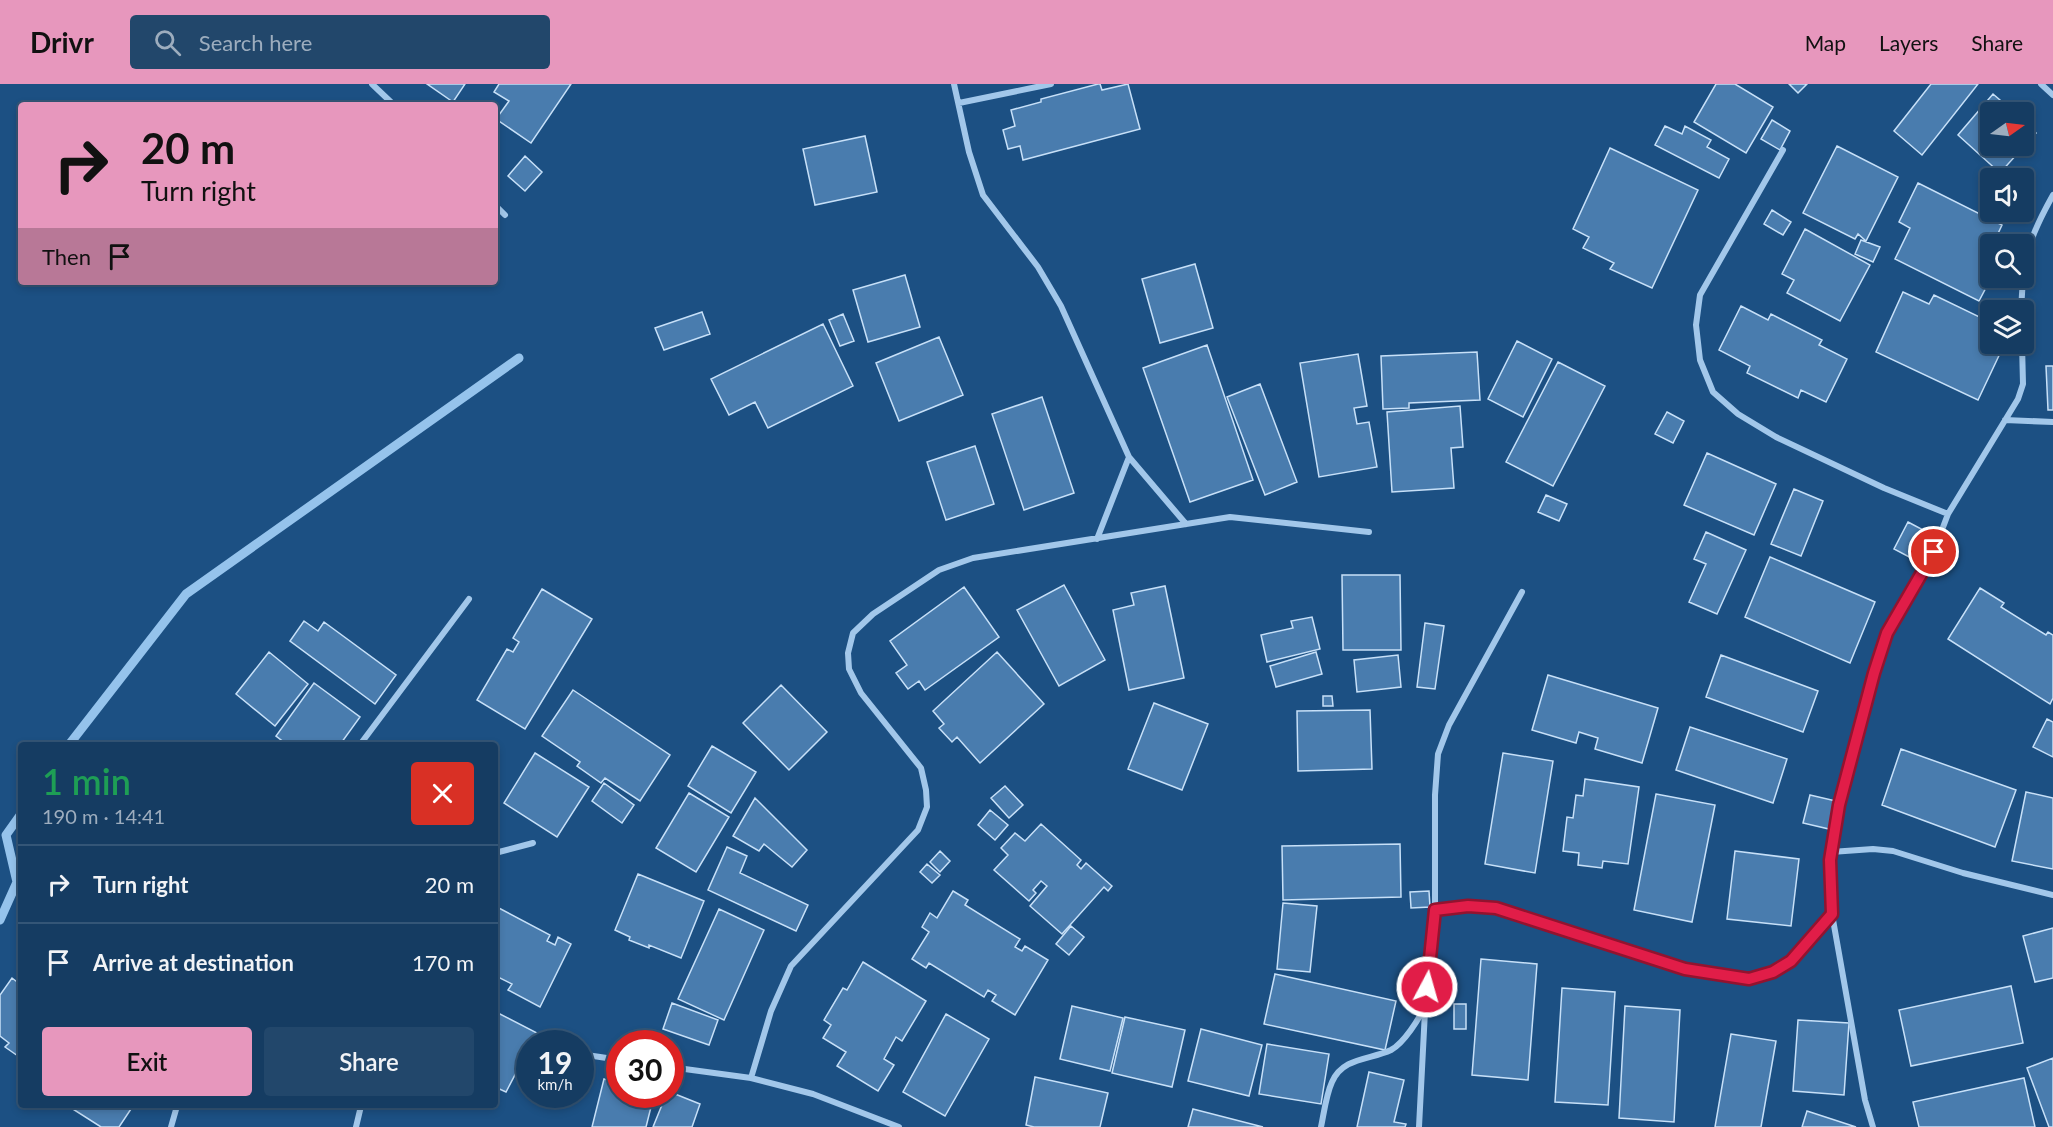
<!DOCTYPE html>
<meta charset="utf-8">
<style>
:root{--surface:#153c62;--page:#22476b;--text:#f1f3f6;--muted:#9dadbe;--line:#345677;--accent:#e797bd}
body{margin:0;font-family:Lato,sans-serif;background:var(--page);color:var(--text);height:100vh;display:flex;flex-direction:column;font-size:22px;white-space:nowrap}
*{box-sizing:border-box;margin:0}
p{font-size:20px;color:var(--muted)}
.icon{flex:none;width:33px;height:33px;fill:none;stroke:currentColor;stroke-width:2;stroke-linecap:round;stroke-linejoin:round}
.map{position:relative;flex:1;overflow:hidden}
.panel{position:absolute;left:18px;top:658px;width:480px;height:366px;display:flex;flex-direction:column;background:var(--surface);border-radius:6px;box-shadow:0 3px 9px #0003,0 0 0 2px var(--line)}
.panel>*{flex:none}
.top-card{position:absolute;left:18px;top:18px;width:480px;height:183px;border-radius:6px;box-shadow:0 3px 9px #0003,0 0 0 2px var(--line);background:#e797bd;color:#111;overflow:hidden}
.needle{width:39px;rotate:76deg}
.fabs{position:absolute;left:1980px;top:18px;display:grid;gap:12px}
.fabs a{display:grid;place-items:center;width:54px;height:54px;border-radius:6px;background:var(--surface);box-shadow:0 3px 9px #0003,0 0 0 2px var(--line);font-size:30px}
.speed{position:absolute;left:516px;top:946px;display:flex;gap:12px;font-size:30px;font-weight:700;text-align:center}
.speed>*{display:grid;place-content:center;width:78px;height:78px;border-radius:50%;background:var(--surface);box-shadow:0 3px 9px #0003,0 0 0 2px var(--line);line-height:1}
.speed small{font-size:15px;font-weight:400}
.speed .limit{border:9px solid #d22;background:#fff;color:#111}
.pin{position:absolute;display:grid;place-items:center;width:51px;height:51px;color:#fff;margin:-26px;border:3px solid #fff;border-radius:50%;box-shadow:0 2px 6px #0007}
.me{position:absolute;width:66px;margin:-33px;rotate:6deg;stroke-linejoin:round;filter:drop-shadow(0 0 4px #0008)}
.turn{display:flex;align-items:center;gap:21px;height:126px;padding:0 24px;font-size:27px}
.turn .icon{width:78px;height:78px;stroke-width:2.5}
.turn b{display:block;font-size:42px;line-height:51px}
.then{display:flex;align-items:center;height:57px;padding:0 24px;background:#0003;gap:12px;font-size:22px}
.round{display:grid;place-items:center;flex:none;width:63px;height:63px;border-radius:6px;background:var(--page)}
.head{display:flex;align-items:center;justify-content:space-between;height:102px;padding:0 24px}
h1{font-size:36px;font-weight:600;line-height:45px;color:#1e9e55}
.action{display:flex;gap:12px;margin-top:auto;padding:12px 24px}
.action a{flex:1;height:69px;border-radius:6px;background:var(--accent);color:#111;font-size:24px;font-weight:600;line-height:69px;text-align:center}
.action a+a{background:var(--page);color:var(--text)}
ul{padding:0;list-style:none}
li{display:flex;align-items:center;gap:18px;height:78px;padding:0 24px;border-top:2px solid var(--line)}
li div{flex:1}
li b{display:block;font-size:22px}
li em{font-style:normal}
header{display:flex;align-items:center;gap:36px;box-sizing:border-box;height:84px;padding:0 30px;background:var(--accent);color:#111}
header strong{font-size:28px}
nav{display:flex;gap:33px;margin-inline-start:auto;font-size:21px}
.search{width:420px;height:54px;background:var(--page);display:flex;align-items:center;gap:15px;box-sizing:border-box;padding:0 21px;border-radius:6px;color:var(--muted);font-size:22px}
.map>svg:first-child{display:block}
.lines{fill:none;stroke-linecap:round;stroke-linejoin:round}
.stream{stroke:#95c3ec;stroke-width:9}
.building{fill:#497cae;stroke:#c7e0f8;stroke-width:1.5}
.street{stroke:#a2c7ea;stroke-width:6}
.route-casing{stroke:#92132f;stroke-width:15}
.route{stroke:#e11d48;stroke-width:10}
</style>
<header>
<strong>Drivr</strong>
<div class="search"><svg class="icon" aria-label="search" viewBox="0 0 24 24"><circle cx="10" cy="10" r="6"/><path d="M15 15l6 6"/></svg>Search here</div>
<nav><a>Map</a><a>Layers</a><a>Share</a></nav>
</header>
<div class="map">
<svg width="2053" height="1043" viewBox="0 0 2053 1043">
<rect width="100%" height="100%" fill="#1c5083"/>
<g class="lines">
<path class="stream" d="M68 662 186 510 519 274
M0 836 17 798 6 751 21 730"/>
</g>
<path class="building" d="M427 0H465L453 18Z
M499 0H571L531 59 496 35 509 17 494 8Z
M1098 0H1100L1102 6 1128 0 1140 45 1023 76 1020 62 1008 65 1003 46 1015 42 1011 26 1041 18V15Z
M1716 0H1735L1773 23 1746 69 1694 38Z
M1789 0H1807L1798 9Z
M1931 0H1978L1922 71 1894 47Z
M1993 10 2014 28H1990V62H2024V37L2036 49 2000 89 1958 51Z
M1772 36 1790 47 1780 66 1761 55Z
M1665 42 1682 50 1685 42 1711 56 1707 63 1729 75 1719 94 1655 61Z
M865 52 877 108 815 121 803 65Z
M1837 62 1898 93 1866 157 1858 150 1855 155 1803 129Z
M1610 64 1698 106 1652 204 1610 185 1614 179 1583 164 1589 153 1573 145Z
M525 72 542 88 525 107 508 92Z
M1918 99 2002 141 1993 160H1990V165L1982 182 1990 186 1991 194 1979 217 1895 175 1910 144 1899 138Z
M1772 126 1791 138 1783 151 1764 140Z
M1805 145 1870 181 1840 237 1787 209 1794 196 1782 190Z
M1861 156 1880 163 1873 178 1855 170Z
M1195 180 1213 244 1160 259 1142 195Z
M905 191 920 243 868 258 853 206Z
M1903 208 1929 220 1934 211 1990 238 1984 252 1990 255V260L2004 261 1978 316 1876 268Z
M1992 217 2009 226H1990V229L1987 226Z
M1741 222 1768 236 1771 230 1822 256 1819 261 1847 275 1826 318 1801 306 1798 314 1747 289 1750 282 1719 266Z
M702 228 710 250 664 266 655 244Z
M843 230 854 257 840 262 829 236Z
M823 240 853 302 768 344 755 318 729 331 711 295Z
M939 253 963 311 899 337 876 279Z
M1517 257 1552 275 1523 333 1488 315Z
M1207 261 1253 396 1190 418 1143 284Z
M1477 268 1480 316 1409 319V324L1383 325 1381 272Z
M1358 270 1367 322 1354 324 1357 340 1369 338 1377 383 1319 393 1300 279Z
M1558 278 1605 302 1553 402 1506 378Z
M2046 282H2053V326H2048Z
M1260 300 1297 398 1265 411 1227 313Z
M1042 313 1074 409 1024 426 992 330Z
M1460 322 1463 363 1451 364 1454 404 1392 408 1387 328Z
M1667 328 1684 337 1673 359 1655 350Z
M975 362 994 420 946 436 927 378Z
M1707 369 1776 400 1754 451 1684 421Z
M1794 405 1823 417 1801 472 1771 460Z
M1546 411 1567 420 1559 437 1538 428Z
M1908 438 1927 448 1913 475 1894 465Z
M1706 448 1746 466 1717 530 1689 518 1706 480 1694 475Z
M1770 473 1875 518 1850 579 1745 533Z
M1342 491H1400L1401 566H1343Z
M1064 501 1105 576 1059 602 1017 526Z
M1165 502 1184 594 1129 606 1113 526 1134 521 1131 509Z
M964 503 999 553 925 606 919 597 908 605 896 589 907 581 890 557Z
M1980 504 2004 519 2001 523 2046 551 2048 548 2053 551V614L2050 620 1948 555Z
M542 505 592 535 525 645 477 616 507 565 513 568 519 558 513 554Z
M1312 533 1320 565 1267 578 1261 551 1293 544 1291 537Z
M304 537 318 547 324 538 396 591 375 620 290 557Z
M1425 539 1444 542 1435 605 1417 603Z
M269 568 308 600 275 642 236 610Z
M997 568 1044 620 980 679 957 653 952 658 939 644 944 640 933 627Z
M1316 568 1322 590 1276 603 1270 582Z
M1398 571 1401 603 1357 608 1354 576Z
M1721 571 1818 607 1803 648 1706 613Z
M1548 591 1658 624 1642 679 1595 665 1598 654 1579 648 1576 659 1532 646Z
M314 599 360 633 339 662H289L276 652Z
M781 601 827 648 789 686 743 639Z
M573 606 670 671 640 717 605 694 601 699 577 682 580 678 542 652Z
M1323 612H1332L1333 622H1323Z
M1154 619 1208 640 1182 706 1128 685Z
M1370 626 1372 685 1298 687 1297 627Z
M2047 635 2053 638V673L2033 663Z
M1690 643 1787 675 1773 719 1676 686Z
M712 662 756 688 731 729 688 702Z
M1901 665 2016 706 1995 763 1882 721Z
M535 669 589 703 557 753 504 719Z
M1503 669 1553 677 1535 789 1485 780Z
M1585 695 1639 703 1628 780 1603 777 1602 784 1578 781 1579 769 1563 767 1567 733 1573 734 1576 711 1583 712Z
M604 699 634 721 622 739 592 717Z
M1005 702 1023 721 1009 734 991 714Z
M2026 708 2053 714V785L2012 777Z
M689 709 729 733 696 788 656 764Z
M1656 710 1715 721 1692 838 1634 826Z
M1810 711 1836 717 1829 745 1803 739Z
M755 714 807 766 792 783 764 760 759 767 733 752Z
M990 726 1008 741 995 756 978 741Z
M1041 740 1081 776 1077 781 1081 785 1086 779 1112 802 1108 807 1104 803 1062 850 1030 822 1047 802 1041 797 1033 806 1036 809 1029 817 994 786 1008 771 1001 764 1015 749 1025 757Z
M1400 760 1401 813 1283 816 1282 762Z
M727 763 747 772 740 789 808 821 796 847 708 806Z
M940 767 950 777 940 788 930 778Z
M1735 767 1799 775 1791 842 1727 835Z
M927 780 940 791 932 799 920 788Z
M638 790 704 817 681 874 649 861V864L629 856 630 853 615 846Z
M953 807 968 816 965 821 1020 855 1015 863 1022 867 1025 862 1048 876 1015 931 992 917 996 911 988 906 984 913 929 879 926 884 912 875 929 848 922 843 930 829 937 834Z
M1429 807 1430 823 1411 824 1410 808Z
M1283 819 1317 822 1310 888 1277 885Z
M495 822 550 851 547 857 555 861 558 853 571 860 540 923 508 906 512 900 498 893 495 899Z
M719 825 764 846 724 936 678 915Z
M1071 842 1084 853 1069 871 1056 860Z
M2053 844V894L2035 898 2023 852Z
M1481 875 1537 880 1528 996 1472 991Z
M863 878 926 917 902 957 896 953 884 975 894 981 878 1007 837 982 846 968 823 954 831 941 824 936 843 904 847 906Z
M1275 890 1396 917 1385 966 1264 940Z
M12 894 21 901V968L18 972 5 963 9 959 0 952V911Z
M2011 902 2023 959 1911 982 1899 926Z
M1562 904 1615 908 1608 1021 1555 1018Z
M672 919 718 936 709 961 663 945Z
M1454 920H1466V945H1454Z
M1072 922 1123 934 1110 987 1060 975Z
M1625 922 1680 926 1674 1038 1619 1034Z
M496 928 537 949 506 1008 495 1003Z
M946 930 989 955 945 1032 903 1008Z
M1125 933 1185 946 1172 1003 1112 989Z
M1798 936 1849 939 1844 1011 1793 1007Z
M1201 945 1262 961 1249 1012 1188 997Z
M1731 950 1776 957 1761 1043H1715Z
M1267 960 1329 970 1321 1020 1259 1010Z
M2053 974V1043H2049L2027 984Z
M1369 988 1404 996 1394 1038 1406 1040 1405 1043H1357Z
M1035 993 1108 1009 1100 1043H1034L1026 1041Z
M2024 994 2035 1043H1919L1913 1018Z
M604 995 620 999V1011H654L646 1043H592Z
M670 1008 700 1020 692 1043H653L666 1011H670Z
M68 1022H133L119 1043H101Z
M1193 1025 1263 1043H1188Z
M1807 1027 1856 1043H1802Z"/>
<g class="lines">
<path class="street" d="M372 0 394 21
M954 0 969 68 983 111 1038 183 1061 222 1129 373 1186 440
M2041 0 2053 11
M959 19 1051 0
M1783 66 1700 211 1696 241 1700 276 1713 308 1738 330 1776 353 1884 404 1948 430
M495 121 505 131
M2024 191C2026 162 2039 136 2053 111
M2021 226 2023 194
M2005 336 2053 338
M1097 455 1129 373
M359 662 469 515
M1831 768 1873 765 1893 767 1963 789 2053 811
M495 769 533 759
M1435 826 1468 822 1496 823 1685 885 1749 895 1773 888 1791 877 1832 830
M580 970 620 976
M670 983 751 994 813 1010 899 1043
M751 994 771 927 791 882 918 746 927 723 926 706 921 684 861 609 849 585 848 569 853 549 873 530 939 486 973 474 1230 433 1369 448
M171 1043 177 1022
M356 1043 361 1022
M1321 1043C1324 1029 1326 1011 1332 998 1343 973 1370 976 1391 966 1404 959 1419 935 1425 922L1435 826V711L1438 670 1449 641 1522 508
M1419 1043 1425 927
M1873 1043 1865 1016 1832 830 1830 776 1839 721 1874 589 1887 549 1934 467 1948 430 2018 315 2023 300 2022 260"/>
</g>
<g class="lines">
<g class="route-casing">
<path id="route" d="M1427 903 1435 826 1468 822 1496 824 1685 885 1749 895 1773 888 1791 877 1832 830 1830 776 1839 721 1874 589 1887 549 1934 468"/>
</g>
<use href="#route" class="route"/>
</g>
</svg>
<div class="fabs">
<a><svg class="needle" viewBox="-14 -14 28 28"><path d="M0-13l5 13h-10z" fill="#e53935"/><path d="M0 13l5-13h-10z" fill="#9dadbe"/></svg></a>
<a><svg class="icon" aria-label="sound" viewBox="0 0 24 24"><path d="M4 9h4l5-4v14l-5-4H4zM17 9q2 3 0 6"/></svg></a>
<a><svg class="icon" aria-label="search" viewBox="0 0 24 24"><circle cx="10" cy="10" r="6"/><path d="M15 15l6 6"/></svg></a>
<a><svg class="icon" aria-label="layers" viewBox="0 0 24 24"><path d="M12 4l9 5-9 5-9-5zM3 14l9 5 9-5"/></svg></a>
</div>
<div class="speed"><div>19<small>km/h</small></div><div class="limit">30</div></div>
<div class="pin" style="left:1934px;top:468px;background:#d93025"><svg class="icon" aria-label="arrive" viewBox="0 0 24 24"><path d="M6 21V4h12l-3 4 3 4H6"/></svg></div>
<svg class="me" style="left:1427px;top:903px" viewBox="-20 -20 40 40"><circle r="17" fill="#e11d48" stroke="#fff" stroke-width="3"/><path d="M0-11L8 9 0 5-8 9z" fill="#fff"/></svg>
<div class="top-card">
<div class="turn"><svg class="icon" aria-label="right" viewBox="0 0 24 24"><path d="M7 20v-9h11M14 6l5 5-5 5"/></svg><div><b>20 m</b>Turn right</div></div>
<div class="then">Then<svg class="icon" aria-label="arrive" viewBox="0 0 24 24"><path d="M6 21V4h12l-3 4 3 4H6"/></svg></div>
</div>
<section class="panel">
<div class="head"><div><h1>1 min</h1><p>190 m · 14:41</p></div><a class="round" style="background:#d93025;color:#fff"><svg class="icon" aria-label="close" viewBox="0 0 24 24"><path d="M6 6l12 12M18 6L6 18"/></svg></a></div>
<ul>
<li><svg class="icon" aria-label="right" viewBox="0 0 24 24"><path d="M7 20v-9h11M14 6l5 5-5 5"/></svg><div><b>Turn right</b></div><em>20 m</em></li>
<li><svg class="icon" aria-label="arrive" viewBox="0 0 24 24"><path d="M6 21V4h12l-3 4 3 4H6"/></svg><div><b>Arrive at destination</b></div><em>170 m</em></li>
</ul>
<div class="action"><a>Exit</a><a>Share</a></div>
</section>
</div>
